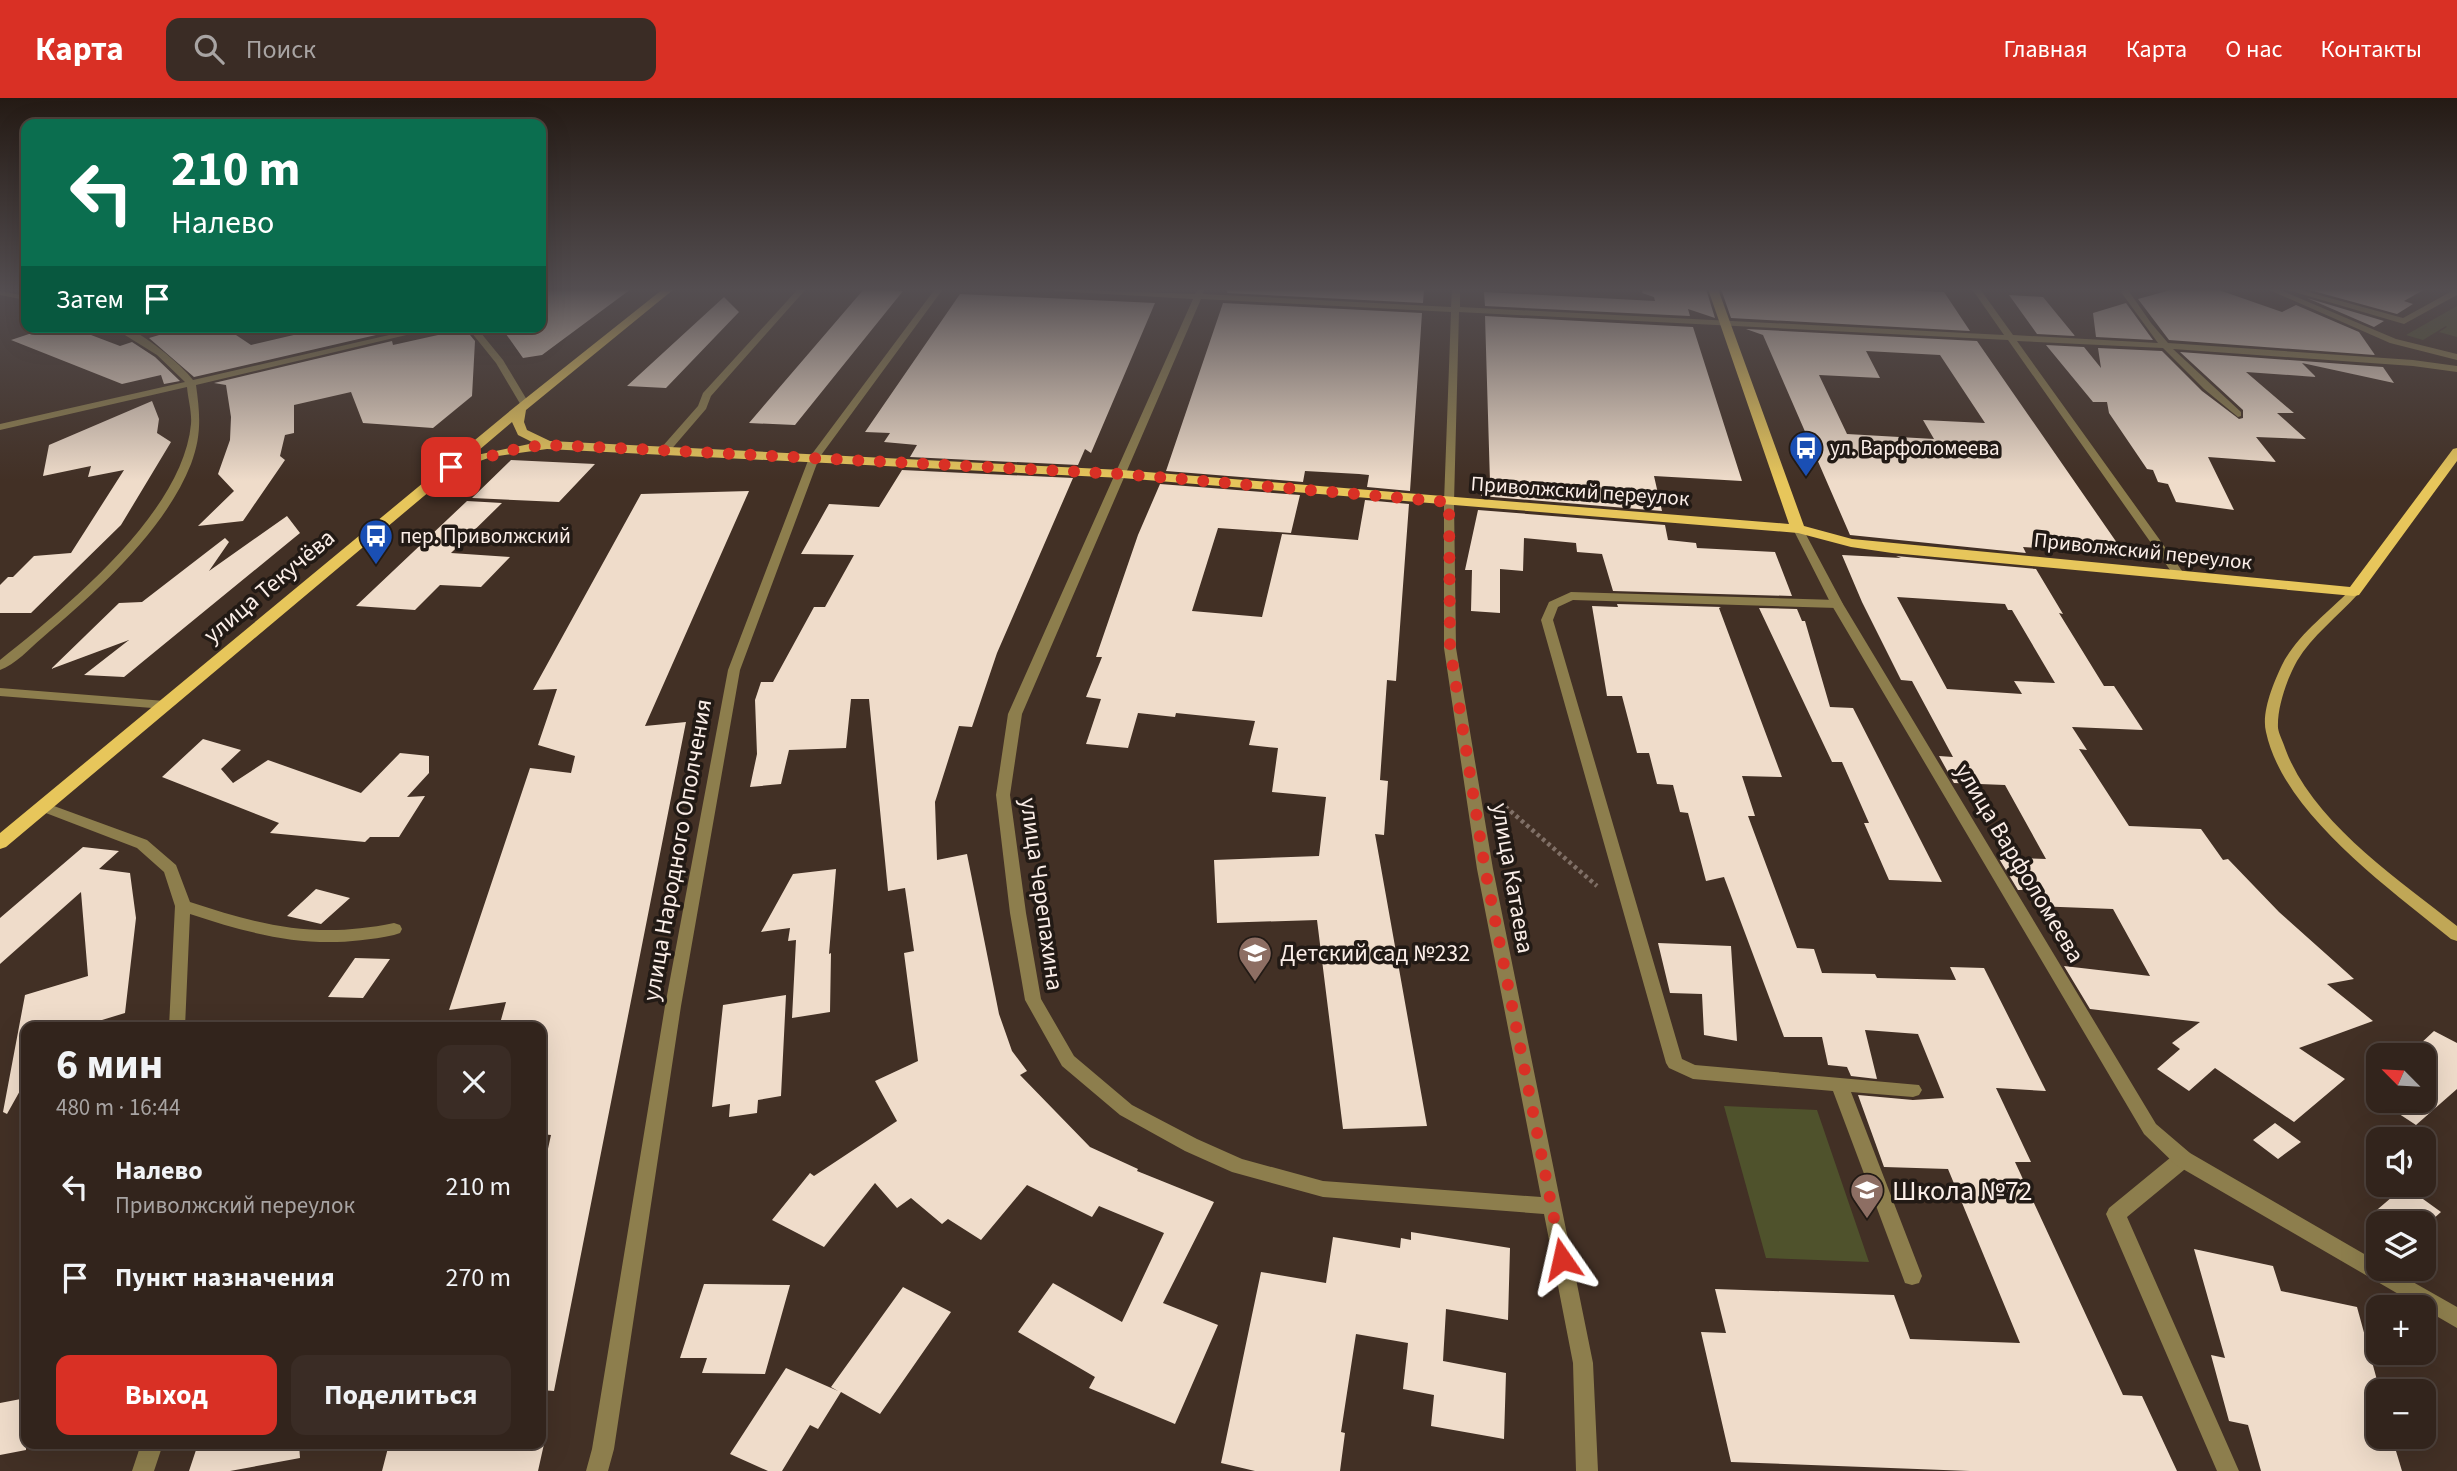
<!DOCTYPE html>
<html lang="ru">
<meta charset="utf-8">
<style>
:root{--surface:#32241c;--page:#3a2c25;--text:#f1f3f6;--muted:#a8a4a3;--line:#4d413b;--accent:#d93025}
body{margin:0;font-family:"Source Sans 3",sans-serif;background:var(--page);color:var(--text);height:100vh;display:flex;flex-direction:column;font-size:26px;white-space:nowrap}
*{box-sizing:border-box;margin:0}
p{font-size:23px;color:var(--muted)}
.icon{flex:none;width:38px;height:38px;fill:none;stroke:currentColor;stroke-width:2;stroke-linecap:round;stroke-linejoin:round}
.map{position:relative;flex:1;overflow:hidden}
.sheet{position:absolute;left:21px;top:924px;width:525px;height:427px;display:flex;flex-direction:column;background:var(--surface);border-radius:14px;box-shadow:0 7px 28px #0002,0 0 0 2px var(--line)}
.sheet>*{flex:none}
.hud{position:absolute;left:21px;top:21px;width:525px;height:214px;border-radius:14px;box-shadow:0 7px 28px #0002,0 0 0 2px var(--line);background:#0b6e4f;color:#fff;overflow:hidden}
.needle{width:46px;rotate:294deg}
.tools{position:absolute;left:2366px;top:945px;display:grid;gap:14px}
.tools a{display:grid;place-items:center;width:70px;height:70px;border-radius:14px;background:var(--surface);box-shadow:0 7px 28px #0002,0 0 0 2px var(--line);font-size:35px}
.pin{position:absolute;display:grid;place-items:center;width:60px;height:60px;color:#fff;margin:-30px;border-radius:14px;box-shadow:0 4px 10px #0006}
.me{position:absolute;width:77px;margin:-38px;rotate:349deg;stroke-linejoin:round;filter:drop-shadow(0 0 5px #0008)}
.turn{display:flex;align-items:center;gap:24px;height:147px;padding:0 35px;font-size:32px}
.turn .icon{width:91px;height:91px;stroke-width:2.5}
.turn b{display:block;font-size:49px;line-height:60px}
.then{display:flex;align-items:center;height:66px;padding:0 35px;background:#0003;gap:14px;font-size:26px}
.round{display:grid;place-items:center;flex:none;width:74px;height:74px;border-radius:14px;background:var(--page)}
.head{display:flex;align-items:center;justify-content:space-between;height:119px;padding:0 35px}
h1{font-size:42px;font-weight:700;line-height:52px}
.primary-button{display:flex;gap:14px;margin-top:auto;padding:14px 35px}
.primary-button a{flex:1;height:80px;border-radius:14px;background:var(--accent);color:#fff;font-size:28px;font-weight:700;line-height:80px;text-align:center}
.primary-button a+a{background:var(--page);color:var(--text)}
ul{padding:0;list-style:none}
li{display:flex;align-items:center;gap:21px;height:91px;padding:0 35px}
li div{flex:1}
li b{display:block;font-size:26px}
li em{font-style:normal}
header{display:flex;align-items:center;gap:42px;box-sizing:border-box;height:98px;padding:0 35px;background:var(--accent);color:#fff}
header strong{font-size:33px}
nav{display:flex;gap:38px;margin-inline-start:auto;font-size:24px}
.search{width:490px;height:63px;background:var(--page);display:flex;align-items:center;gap:18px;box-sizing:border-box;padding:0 24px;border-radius:14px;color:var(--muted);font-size:26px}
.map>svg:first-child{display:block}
.green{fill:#4f522c}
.building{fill:#efdcca;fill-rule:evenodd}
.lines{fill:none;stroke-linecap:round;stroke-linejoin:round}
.path{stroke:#807067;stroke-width:4.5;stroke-dasharray:3.5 3.5;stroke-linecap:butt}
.lane{fill:#8d7e4d;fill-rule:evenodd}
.street{fill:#8d7e4d;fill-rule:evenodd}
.secondary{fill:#c0a756;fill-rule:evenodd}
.primary{fill:#e7c65b;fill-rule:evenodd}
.route{stroke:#d93025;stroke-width:12;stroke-dasharray:0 21.6}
.labels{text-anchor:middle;stroke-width:7;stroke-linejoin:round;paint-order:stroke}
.far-poi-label{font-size:21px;fill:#fbeee8;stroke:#221a15;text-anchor:start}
.far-street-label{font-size:21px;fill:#fbeee8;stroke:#221a15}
.street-label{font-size:24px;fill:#fbeee8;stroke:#221a15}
.poi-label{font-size:24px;fill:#fbeee8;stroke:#221a15;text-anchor:start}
.near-poi-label{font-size:28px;fill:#fbeee8;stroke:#221a15;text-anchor:start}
</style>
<header>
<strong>Карта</strong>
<div class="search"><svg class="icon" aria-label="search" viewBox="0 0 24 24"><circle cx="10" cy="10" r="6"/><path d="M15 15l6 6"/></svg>Поиск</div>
<nav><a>Главная</a><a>Карта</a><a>О нас</a><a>Контакты</a></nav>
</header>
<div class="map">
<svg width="2457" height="1373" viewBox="0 0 2457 1373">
<rect width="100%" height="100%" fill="#423025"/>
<path class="green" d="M2457 208V239L2439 234 2447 229 2446 228 2423 242 2406 237Z
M1724 1008 1817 1012 1869 1164 1766 1160Z"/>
<path class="building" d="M541 191H631L542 257 523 260 501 229H541Z
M864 191 903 193 795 327 749 325Z
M1228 191H1424L1423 205 1227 195Z
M1643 191H1706L1715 220 1688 211 1690 218 1485 208 1484 194 1655 203 1654 199 1642 195Z
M1721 191H1877L1944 194 1970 233 1731 220Z
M2174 191H2216L2282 214 2296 207 2359 234 2375 257 2169 242 2138 201Z
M2306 191H2425L2404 203 2413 206 2397 216Z
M960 196 1155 205 1091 355 1085 351 1078 367 910 359 917 347 884 344 890 335 865 334Z
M2009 197 2043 199 2075 238 2037 236Z
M724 199 739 214 666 290 627 288Z
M2307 200 2384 223 2374 229Z
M1223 205 1422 215 1410 393 1367 389 1369 377 1359 376 1305 373 1303 384 1166 373Z
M2126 205 2153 242 2096 239 2093 215Z
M1485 218 1693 229 1742 383 1654 378 1662 413 1481 398 1483 387 1490 384Z
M50 229H70L120 248 132 244 155 259 180 283 164 286 161 277 122 286 11 242Z
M186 229H224L251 247 328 229H388L389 234 194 279 149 240Z
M465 231 475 243 472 298 433 330 363 325 351 294 294 307V335L285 337 280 358 285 362 243 423 198 428 234 393 218 376 230 342 231 319 226 287 214 285 392 243 393 247Z
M1746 231 1977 243 2124 455 2023 449 2026 455 1850 437 1763 237ZM1866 253 1940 257 1985 325 1923 322 1934 341 1847 336 1819 277 1880 280Z
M2046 247 2084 249 2101 270 2098 250 2162 253 2202 293 2239 321 2243 320V312L2180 254 2383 269 2394 285 2302 265 2316 279 2246 274 2294 315H2277L2306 341 2256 339 2276 364 2208 359 2234 412 2176 404 2168 386 2158 384 2153 372 2147 371 2109 315 2107 304H2093Z
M152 303 159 321 157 335 171 344 121 427 31 515H0V487L8 479H13L34 458 71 455 124 372 88 379 91 368 43 378 49 347Z
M511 362 595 366 559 404 472 400Z
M902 372 1073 380 997 555 972 629 959 628 935 704 937 762 967 756 999 916 1012 953 1027 973 1020 977 1090 1049 1138 1071 1137 1073 1214 1104 1163 1205 1218 1227 1175 1326 1089 1290 1095 1279 1018 1234 1053 1185 1122 1224 1164 1135 1099 1108 1092 1119 1027 1087 981 1142 948 1121 942 1126 911 1100 897 1110 875 1085 824 1149 772 1122 810 1075 814 1078 897 1023 875 983 918 963 904 855 914 853 905 790 888 793 869 601H851L846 650 789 652 781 686 750 689 757 656 755 602 761 584H773L814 509H825L854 457 801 456 829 406 879 409Z
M1160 386 1300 397 1291 435 1218 430 1192 513 1262 519 1282 436 1358 442 1365 402 1409 406 1396 583 1387 582 1380 682 1388 683 1384 737 1375 736 1427 1028 1343 1031 1317 822 1217 825 1214 762 1319 758 1326 699 1272 694 1278 650 1249 647 1255 623 1176 615 1175 619 1138 615 1128 650 1086 646 1101 601 1086 599 1102 559H1096L1138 437Z
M749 393 645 628 686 624 554 1293 541 1292V1083L551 1037 541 1036V929H499L506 904 449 912 530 670 571 675 575 658 538 647 557 591 533 592 641 396Z
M467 403 502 405 451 455 510 459 481 489 440 487 415 512 356 508Z
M1478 412 1665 427 1668 442 1696 445 1697 450 1775 454 1792 498 1613 493 1602 456 1577 454 1576 445 1524 440 1523 473 1500 471V515L1471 513 1472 472H1465Z
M287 418 300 435 124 579 84 577 129 542 51 571 119 505 142 504 225 440 229 444 209 473Z
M1842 457 1901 460 1896 458 2036 471 2063 516 2059 515 2104 588H2114L2143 632 2072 629 2087 652 2079 651 2129 728 2201 731 2223 762 2228 761 2279 814 2354 881 2327 886 2373 923 2299 950 2345 981 2294 1024 2215 970 2189 993 2157 971 2180 951 2172 945 2200 924 2090 911 2064 868 2150 878 2113 811 2034 808 2026 792H2018L1998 759 2046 761 2005 687 1954 685 1939 658 1953 659 1912 583 1901 582 1862 504ZM1897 499 2005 506 2008 512H2012L2055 585 2014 583 2022 596 1947 591Z
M1617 506 1721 509 1719 510 1782 679 1742 678 1755 718H1748L1797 850 1814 851 1822 875 1875 876 1877 880 1956 882 1950 869 1984 870 2046 993 1996 990 2031 1064H2015L2123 1297 2142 1298 2177 1373H1970L1731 1364 1701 1234 1726 1235 1715 1191 1894 1197 1910 1241 2020 1245 1948 1071 1884 1069 1858 997 1913 1002 1944 1000 1918 936 1865 932 1877 981 1851 978 1847 969 1828 967 1822 939H1784L1724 779 1706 783 1688 715 1680 714 1673 687 1657 686 1649 655H1637L1622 598H1607L1592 508 1618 509Z
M1759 510 1797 511 1802 523H1805L1830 609 1853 610 1942 784 1889 782 1864 725H1869L1842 664H1832Z
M203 641 241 652 221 671 233 685 268 662 361 695 400 655 429 658V675L407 699 425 698 399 739H370L365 744 270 735 279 725 162 679Z
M83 749 119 753 99 771 130 775 136 820 125 915 79 929H26V982L7 1016 3 1014 25 897 88 878 81 794 0 866V820Z
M836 771 829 856 831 855 830 914 792 920 796 842 788 843 790 830 761 834 793 776Z
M316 791 350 800 321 826 287 818Z
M1658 845 1731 848 1737 943 1704 937 1702 896 1670 895Z
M355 860 390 861 363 900 328 899Z
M786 897 781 998 758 1002 757 1015 729 1019 730 1006 712 1009 723 907Z
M2434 933 2457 945V991L2416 1027 2387 1008 2390 1003H2424V957H2414L2419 947Z
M2275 1025 2301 1044 2278 1061 2253 1042Z
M2405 1088 2441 1114 2424 1129V1125H2378V1131L2365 1122Z
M1411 1134 1510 1150 1508 1222 1446 1211 1443 1263 1506 1275 1504 1341 1431 1328 1434 1297 1403 1291 1408 1245 1356 1236 1341 1334 1345 1335 1340 1373H1255L1221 1365 1261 1174 1326 1185 1333 1139 1400 1150 1401 1140 1411 1142Z
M2194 1151 2273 1168 2281 1193 2357 1209 2380 1293H2376L2378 1339H2387L2393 1343 2402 1373H2261L2248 1327 2229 1323 2211 1257 2225 1260Z
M704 1186 790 1187 765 1276 702 1275 707 1260H680Z
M903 1189 951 1214 880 1316 841 1294 818 1331 810 1327 782 1373H768L730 1356 786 1270 838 1293 831 1289Z
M26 1300V1352L0 1357V1305Z
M198 1346H299L300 1360 230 1373H189Z
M389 1346H544L538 1373H382Z"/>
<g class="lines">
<path class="path" d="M1500 704 1597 788"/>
<path class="lane" d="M798 191H806L711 298 706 311 669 354H661V350L698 308 703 295Z
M2284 191H2297L2403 220 2454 192H2457V197L2404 226Z
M1571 494 1837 502 1843 506 1837 510 1573 502 1558 509 1553 522 1682 961 1695 967 1919 987 1922 992 1919 997 1913 999 1851 994 1922 1178 1919 1185 1912 1187 1905 1185 1833 993 1693 981 1669 970 1666 965 1541 522 1549 504Z
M2183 1053 2190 1055 2192 1061 2190 1067 2127 1119 2239 1373H2217L2106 1116 2109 1110 2176 1055Z"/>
<path class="street" d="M935 191H943L819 360 740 572 681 908 614 1351 608 1373H586L592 1351 665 908 728 572 809 360Z
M1051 191 1195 196 1198 191H1204L1203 196 1451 209 1452 191H1460V209L2004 237 1972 191H1980L2013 237 2158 245 2121 194 2125 192H2128L2151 225 2168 245 2413 262 2457 268V274L2413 268 2173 251 2241 314V318L2238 319 2204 291 2163 250 2017 243 2185 477 2179 480 2175 479 2008 242 1459 214 1454 404 1456 550 1493 771 1593 1265 1598 1373H1576L1573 1265 1544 1116 1323 1099 1232 1074 1185 1053 1120 1017 1062 968 1025 902 1010 815 996 697 1008 616 1193 201 1055 193ZM1201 201 1451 214 1444 404V550L1477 771 1541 1099 1323 1083 1242 1061 1197 1041 1132 1007 1074 958 1041 901 1026 815 1010 697 1022 616Z
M2267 191H2278L2396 241 2457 256V262L2390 245Z
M0 193 26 198V202L0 197Z
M112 229C116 229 120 228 124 229 142 234 182 267 193 282L424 229H440L196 287C200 316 202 337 191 366 164 434 97 493 42 540 30 550 15 567 0 572V562C65 510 183 415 191 326 192 314 188 301 187 289L0 332V326L185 284 157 257Z
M467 229H476L503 262 530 307 528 309H522L496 265Z
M1798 428 1803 431 1843 506 2156 1026 2190 1055 2378 1164V1171H2390L2457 1209V1230L2176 1067 2144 1036 1831 506 1793 431Z
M0 590 165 603 172 607 165 611 0 598Z
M43 704 147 742 176 767 190 804C263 828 317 841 394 825L400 827 402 831 400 835 394 837C318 853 263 840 190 816L185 929H169L175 808 164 774 137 750 38 712 36 709Z
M141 1346H163L154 1373H132Z"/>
<path class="secondary" d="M2354 490 2358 492V496C2338 518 2312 538 2297 563 2287 581 2277 609 2278 630 2279 637 2283 643 2285 650 2312 724 2398 781 2457 828V843L2451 841C2390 791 2283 715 2266 634 2261 614 2274 584 2282 567 2297 537 2328 515 2350 492Z"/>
<path class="primary" d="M663 191H674L526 312 524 324 527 332 550 343 1122 372 1789 426 1708 191H1718L1804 428 1852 441 2350 489 2453 351 2457 350V363L2359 497 2354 498 1892 455 1851 449 1798 435 1122 380 547 351 491 359 455 372 6 749 0 751V735L516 308ZM512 324 518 337 534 345 472 358Z"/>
</g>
<linearGradient id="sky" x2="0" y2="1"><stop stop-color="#241a14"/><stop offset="0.5" stop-color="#544e51"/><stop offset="1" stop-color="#544e51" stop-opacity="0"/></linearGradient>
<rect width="2457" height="383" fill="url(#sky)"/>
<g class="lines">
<path class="route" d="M451 369 520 350 547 347 618 350 1122 376 1449 404 1450 550 1485 771 1562 1161"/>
</g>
<defs>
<g id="bus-pin" transform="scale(1.75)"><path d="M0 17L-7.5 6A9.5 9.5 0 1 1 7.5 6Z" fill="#1a4fb4" stroke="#221a15"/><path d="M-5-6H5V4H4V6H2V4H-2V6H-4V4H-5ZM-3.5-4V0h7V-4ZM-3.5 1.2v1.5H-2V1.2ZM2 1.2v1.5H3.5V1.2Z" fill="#fff"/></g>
<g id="school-pin" transform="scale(1.75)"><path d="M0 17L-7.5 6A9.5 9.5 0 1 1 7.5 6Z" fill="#8d6e63" stroke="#221a15"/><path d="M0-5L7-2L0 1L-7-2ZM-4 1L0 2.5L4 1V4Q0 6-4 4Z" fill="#fff"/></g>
</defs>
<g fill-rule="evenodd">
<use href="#bus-pin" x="1806" y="350"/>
<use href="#bus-pin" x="376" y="438"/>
<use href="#school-pin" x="1255" y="855"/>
<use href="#school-pin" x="1867" y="1092"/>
</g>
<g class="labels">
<g class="far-poi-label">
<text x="1830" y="357">ул. Варфоломеева</text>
<text x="400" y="445">пер. Приволжский</text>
</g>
<g class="far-street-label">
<text transform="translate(1580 393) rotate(4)" y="7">Приволжский переулок</text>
<text transform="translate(2143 453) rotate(6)" y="7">Приволжский переулок</text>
</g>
<g class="street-label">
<text transform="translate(269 488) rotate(-40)" y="8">улица Текучёва</text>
<text transform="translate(677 752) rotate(-80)" y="8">улица Народного Ополчения</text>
<text transform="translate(2020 765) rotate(59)" y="8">улица Варфоломеева</text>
<text transform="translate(1513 780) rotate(80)" y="8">улица Катаева</text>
<text transform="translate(1042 796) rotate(82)" y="8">улица Черепахина</text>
</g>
<g class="poi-label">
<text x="1280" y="863">Детский сад №232</text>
</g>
<g class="near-poi-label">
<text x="1892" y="1102">Школа №72</text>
</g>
</g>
</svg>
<div class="tools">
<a><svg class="needle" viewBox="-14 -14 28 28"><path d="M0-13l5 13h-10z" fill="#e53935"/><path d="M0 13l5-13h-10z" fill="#a8a4a3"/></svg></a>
<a><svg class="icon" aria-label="sound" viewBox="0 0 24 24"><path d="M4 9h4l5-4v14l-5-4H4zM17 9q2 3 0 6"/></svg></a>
<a><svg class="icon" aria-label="layers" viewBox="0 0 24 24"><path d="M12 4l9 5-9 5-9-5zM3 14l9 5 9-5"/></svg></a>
<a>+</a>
<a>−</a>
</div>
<div class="pin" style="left:451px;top:369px;background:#d93025"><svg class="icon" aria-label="arrive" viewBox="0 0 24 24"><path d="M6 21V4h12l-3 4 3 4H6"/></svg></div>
<svg class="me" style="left:1562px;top:1161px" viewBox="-20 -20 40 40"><path d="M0-17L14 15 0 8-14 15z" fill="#d93025" stroke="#fff" stroke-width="4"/></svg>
<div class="hud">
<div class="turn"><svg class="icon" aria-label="left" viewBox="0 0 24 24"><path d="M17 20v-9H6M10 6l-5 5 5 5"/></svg><div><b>210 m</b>Налево</div></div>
<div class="then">Затем<svg class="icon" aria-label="arrive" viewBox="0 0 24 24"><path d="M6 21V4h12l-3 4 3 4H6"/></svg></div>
</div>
<section class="sheet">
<div class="head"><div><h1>6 мин</h1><p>480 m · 16:44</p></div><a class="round"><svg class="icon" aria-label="close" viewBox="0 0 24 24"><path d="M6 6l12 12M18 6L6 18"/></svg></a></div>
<ul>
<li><svg class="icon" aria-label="left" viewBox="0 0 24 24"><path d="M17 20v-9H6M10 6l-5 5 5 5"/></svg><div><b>Налево</b><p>Приволжский переулок</p></div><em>210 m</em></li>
<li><svg class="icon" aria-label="arrive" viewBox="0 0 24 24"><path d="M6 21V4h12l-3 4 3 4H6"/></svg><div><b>Пункт назначения</b></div><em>270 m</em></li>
</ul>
<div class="primary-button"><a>Выход</a><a>Поделиться</a></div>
</section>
</div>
